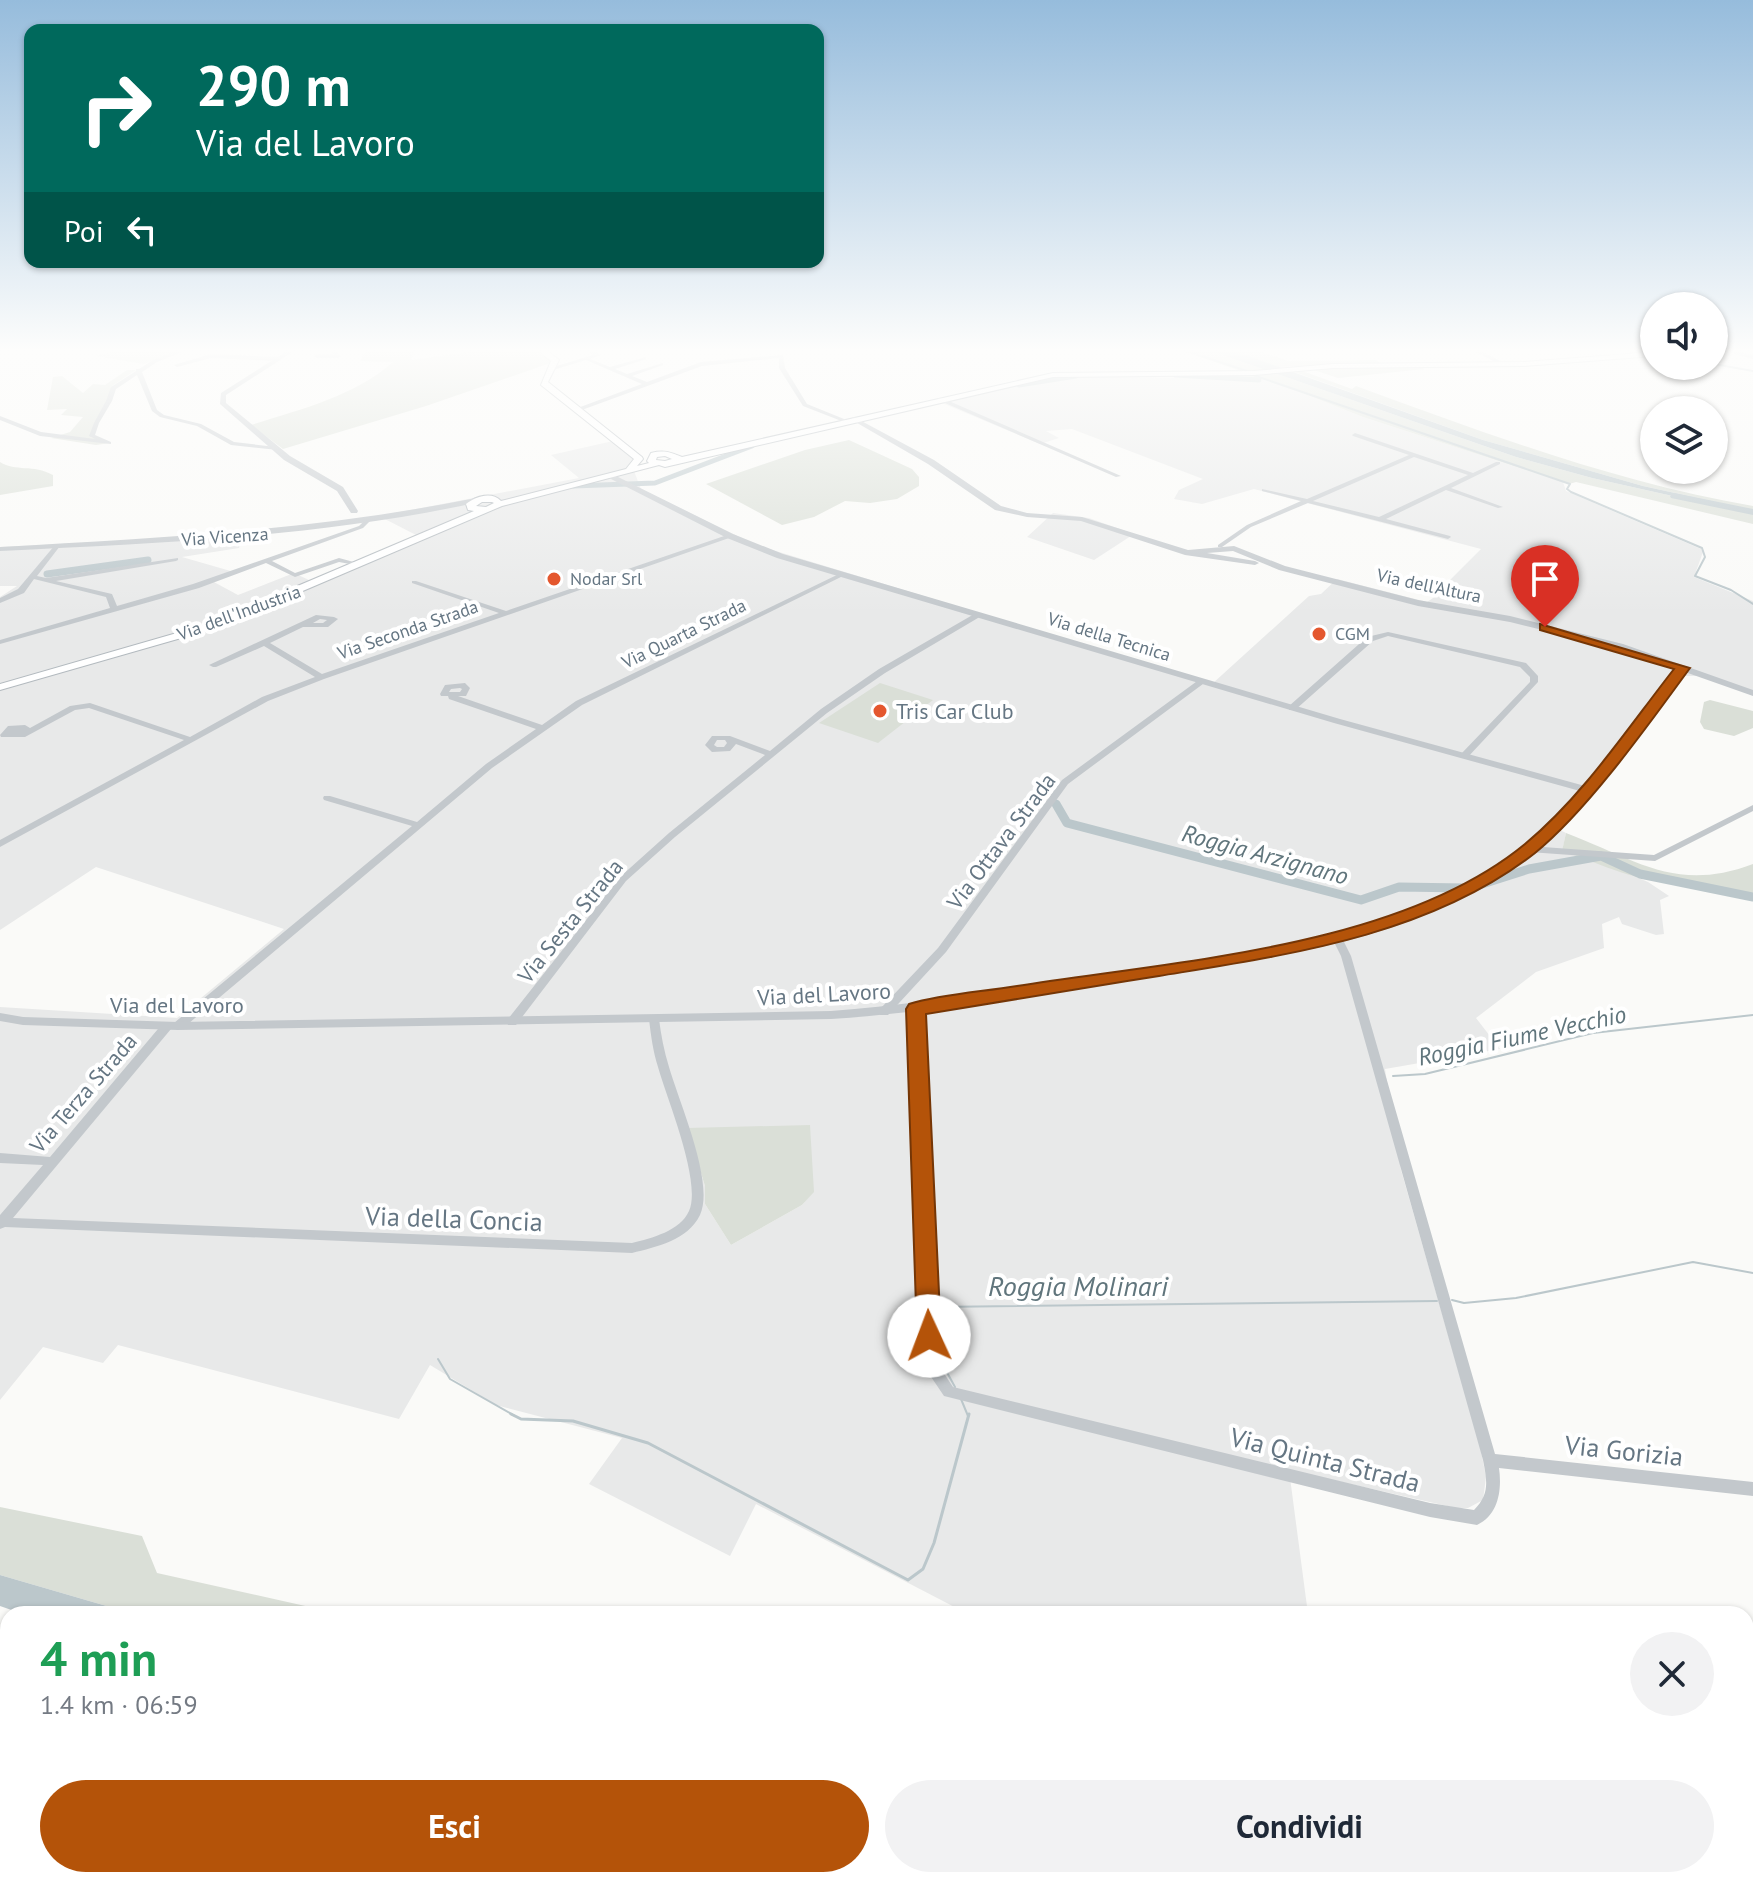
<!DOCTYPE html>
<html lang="it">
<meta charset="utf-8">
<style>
:root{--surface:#fff;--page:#f2f2f3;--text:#1f2937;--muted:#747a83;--accent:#b45309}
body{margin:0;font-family:"PT Sans",sans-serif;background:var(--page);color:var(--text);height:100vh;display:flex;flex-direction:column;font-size:30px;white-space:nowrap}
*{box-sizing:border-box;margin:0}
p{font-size:26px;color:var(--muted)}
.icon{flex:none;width:44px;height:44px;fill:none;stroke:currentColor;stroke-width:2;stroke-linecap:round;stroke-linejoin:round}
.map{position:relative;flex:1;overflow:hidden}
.sheet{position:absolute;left:0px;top:1606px;width:1754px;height:282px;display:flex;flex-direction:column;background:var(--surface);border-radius:24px 24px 0 0;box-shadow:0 2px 6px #0004}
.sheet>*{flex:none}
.hud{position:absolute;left:24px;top:24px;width:800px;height:244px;border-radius:16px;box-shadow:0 2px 6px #0004;background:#00695c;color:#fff;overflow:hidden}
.tools{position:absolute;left:1640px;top:292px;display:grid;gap:16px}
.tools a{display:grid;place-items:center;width:88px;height:88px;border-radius:50%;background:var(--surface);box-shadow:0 2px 6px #0004;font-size:40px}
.pin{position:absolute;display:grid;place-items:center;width:68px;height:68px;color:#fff;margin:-82px -34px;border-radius:50% 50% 50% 0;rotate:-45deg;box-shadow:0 0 8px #0007}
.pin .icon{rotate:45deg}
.me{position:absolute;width:88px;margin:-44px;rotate:358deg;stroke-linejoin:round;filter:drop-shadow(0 0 6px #0008)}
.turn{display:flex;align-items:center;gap:28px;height:168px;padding:0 40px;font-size:36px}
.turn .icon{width:104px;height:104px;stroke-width:2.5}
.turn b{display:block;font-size:56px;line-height:68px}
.then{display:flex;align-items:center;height:76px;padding:0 40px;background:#0003;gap:16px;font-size:30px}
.round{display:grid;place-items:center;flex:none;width:84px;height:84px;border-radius:42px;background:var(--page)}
.headline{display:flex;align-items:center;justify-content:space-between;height:136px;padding:0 40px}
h1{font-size:48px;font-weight:800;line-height:60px;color:#1e9e55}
.primary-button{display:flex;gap:16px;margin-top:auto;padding:16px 40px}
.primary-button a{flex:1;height:92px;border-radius:48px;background:var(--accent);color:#fff;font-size:32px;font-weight:800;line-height:92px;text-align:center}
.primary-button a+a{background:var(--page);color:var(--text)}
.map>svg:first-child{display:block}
.built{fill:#e8e9e9;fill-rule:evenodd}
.green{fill:#dadfd7}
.water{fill:#bbc7cb}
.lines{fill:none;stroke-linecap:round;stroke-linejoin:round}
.stream-far1{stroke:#bbc7cb;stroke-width:2}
.stream{stroke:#bbc7cb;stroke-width:3}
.canal-far2{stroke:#bbc7cb;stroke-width:5}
.canal-far1{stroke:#bbc7cb;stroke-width:7}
.canal{stroke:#bbc7cb;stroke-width:9}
.river{fill:#bbc7cb;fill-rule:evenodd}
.secondary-casing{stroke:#b3babf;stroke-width:2}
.minor{fill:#c3c8cc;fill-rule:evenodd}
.tertiary{fill:#c3c8cc;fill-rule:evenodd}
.secondary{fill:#fff;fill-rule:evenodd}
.route{fill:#b45309;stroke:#753606;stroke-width:2}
.poi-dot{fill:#e4572e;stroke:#fff;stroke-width:3}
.labels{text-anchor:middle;stroke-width:8;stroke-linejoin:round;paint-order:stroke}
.far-street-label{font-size:18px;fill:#657683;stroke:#fff}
.far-poi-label{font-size:18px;fill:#657683;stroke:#fff;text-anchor:start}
.poi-label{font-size:22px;fill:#657683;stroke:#fff;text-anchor:start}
.street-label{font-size:22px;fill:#657683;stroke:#fff}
.water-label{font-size:24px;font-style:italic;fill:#60757c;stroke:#fff}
.near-street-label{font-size:26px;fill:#657683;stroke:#fff}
.near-water-label{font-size:28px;font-style:italic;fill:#60757c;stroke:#fff}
</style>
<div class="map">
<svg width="1753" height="1887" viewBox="0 0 1753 1887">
<rect width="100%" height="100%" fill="#fafaf8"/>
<path class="built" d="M1057 376 1267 379 1363 417 1563 482 1566 491 1701 549 1703 552 1694 577 1753 601V695L1699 676H1679L1572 810 1560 830 1566 833 1562 852 1596 860 1648 882 1669 896 1660 900 1664 934 1656 935 1622 924 1619 917 1602 924 1604 948 1536 972 1476 1018 1500 1049 1385 1069 1401 1170 1480 1446 1486 1477 1483 1500 1468 1508H1456L1289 1470 1308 1614H968L756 1504 730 1556 589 1484 622 1438 496 1405 430 1365 399 1419 118 1345 103 1363 43 1347 0 1400V1007L177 1018 284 929 96 867 0 930V597L17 586H0V547L243 535 239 548 182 557 234 572 212 581 238 595 294 573 311 581 418 536 379 516 579 478 551 455 613 441 635 460 632 466 641 489 756 545 1212 684 1309 596 1321 594 1337 579 1427 602 1453 585 1450 580 1481 549 1254 489 1202 504 1174 499 1179 490 1203 479 1072 429 1046 431 1059 438 1040 444 937 401ZM687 1129 813 1192 802 1205 731 1245 705 1204V1186Z
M1053 513 1089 518 1134 534 1094 560 1027 537Z"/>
<path class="green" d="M113 351H177L144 364 96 356Z
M366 351H415L411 360C450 356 526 338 559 360L426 406 283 449 251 425C301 409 353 397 393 362L360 361Z
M1182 351H1211L1516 457 1592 478 1753 514V524L1576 482 1569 484 1363 417 1267 379 1117 376 1247 373Z
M1231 351H1258L1289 361 1376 360 1380 363 1278 367Z
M1338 367 1422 368 1425 369 1338 378 1314 370Z
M1297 369 1352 389 1356 386C1485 433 1617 483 1753 506V510L1643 486 1483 440 1289 370Z
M127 370H136L112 386C109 404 93 418 91 437L110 443 96 445 51 438 70 432 83 417 61 415 67 409 47 410 53 377 62 376 83 393 93 384 105 385Z
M849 440 912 469 919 477V486L897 499 870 503 845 501 814 517 782 525 706 484 805 450Z
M0 462C16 472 33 464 53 475V486L0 495Z
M880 683 933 700 878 743 819 723Z
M1710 700 1753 711V728L1734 736 1704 729 1700 722 1704 702Z
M1566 833C1637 860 1676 893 1753 864V898L1660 879C1641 884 1586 858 1562 851Z
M810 1125 814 1192 802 1205 731 1245 705 1204V1186L687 1128Z
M0 1507 142 1536 157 1573 341 1614H134L0 1575Z
M840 1880H933L951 1887H858Z
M1010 1880H1263L1282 1887H1027Z"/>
<path class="water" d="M1211 351H1231L1251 357 1483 440 1643 486 1753 510V514L1592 478 1516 457Z
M0 1575 134 1614H23L0 1606Z"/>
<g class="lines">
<path class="stream-far1" d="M1187 351 1247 371
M1646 357 1654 358
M1714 364 1753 371
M1253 375 1570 484 1567 489 1571 492 1702 548 1705 557 1695 576 1731 590 1753 604
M1393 1076 1425 1074 1593 1033 1753 1015
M1452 1300 1464 1303 1516 1298 1693 1262 1753 1273
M438 1359 450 1379 515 1416
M955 1387 938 1356 935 1307 1437 1301
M961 1399 968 1416"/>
<path class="stream" d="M511 1414 521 1419 573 1421 648 1443 908 1580 923 1569 934 1543 969 1414"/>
<path class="canal-far2" d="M1175 375 1259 380
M1019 385 1076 376
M573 486 655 483 752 446"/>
<path class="canal-far1" d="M47 574 148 560"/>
<path class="canal" d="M1056 804 1067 823 1361 900 1399 887 1465 888
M1479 885 1529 869 1601 856 1640 874 1753 897"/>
<path class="river" d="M1674 493 1753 509V515L1671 498 1670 496Z"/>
<g class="secondary-casing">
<path id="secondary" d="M539 351H548L559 360 548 382 642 457 643 459 637 466 649 463 647 461 651 453C664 450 670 452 682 457L1053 373 1254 371 1333 364 1523 362 1654 352V356L1523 366 1333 368 1254 375 1053 377 665 467 659 465 502 506 216 628 0 690V684L208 624 474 511 468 510 466 504C476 496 492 491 501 501L626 469 634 459 541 385 551 361ZM665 456 672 459 665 461 656 460 657 457ZM482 502H492L494 503 486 507 476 506Z
M0 1652 8 1655V1677L0 1674Z
M768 1880H808L811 1887H771Z"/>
</g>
<path class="minor" d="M176 351H184L157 362 142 372 157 410 164 415 201 424 234 442 276 447 278 448V450L231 445 197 426 160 417 152 411 137 375 116 389 112 401 99 423 95 435 111 442V444L40 436 0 420V416L41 432 95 439 89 436 94 423 106 401 111 387 136 371V369H139L153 360Z
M330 351H336L341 356 338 358H317L314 356 317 354H333Z
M587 351H594L601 355 590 359 610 367 646 357V359L615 369 627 374 663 363V365L632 376 647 382 701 362 783 355 785 368 807 404 849 421 844 422 803 406 779 368V358L702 366 579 411H575V409L642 384 586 360 553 370 550 368 593 355Z
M1474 351H1481L1508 365 1503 366Z
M1736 351 1753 355V359L1734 354V352Z
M211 354 278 357 281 359 278 361 211 358 177 367 174 365Z
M938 398H942L1121 476 1116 477 938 400Z
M1355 433 1473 473 1496 462H1500V464L1451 488 1503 507 1498 508 1446 490 1386 519 1450 536 1451 537 1448 539 1308 503 1251 527 1222 547H1218V545L1247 525 1301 501 1262 491V489L1307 499 1409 455 1353 436 1352 435ZM1414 457 1468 475 1379 517 1313 501Z
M365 520 370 521 363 528 272 561 295 573 339 558 361 564V566L339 562 295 577 266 563 199 588 0 644V640L110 608 106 597 34 579 24 593 0 603V598L18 589 55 545 60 546 37 576 46 578 178 558V560L176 561 56 581 112 594 117 606 193 584 359 526Z
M730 534 733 536 732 537 324 679 268 701 0 847V840L184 740 89 708 75 710 25 737H1L0 735 8 726 25 725 30 728 70 706 90 703 190 737 262 697 315 677 264 646 216 667H213L209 665 316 615 334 617 338 619 328 627H303L270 643 322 674 499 613 412 583V581H416L506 611ZM320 619 327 620 323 623H313Z
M841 573 847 574 582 705 492 768 182 1029H174L173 1026 174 1023 412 826 324 800 323 798 324 796H330L417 822 486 764 536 729 449 699 448 696H441L440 694 445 685 465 683 470 688 466 696H458L542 725 576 701ZM460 688 462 689 460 692H449L451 689Z
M976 613H982L983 615 885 673 827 713 675 837 626 881 516 1025H508L507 1022 508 1019 620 877 669 833 765 755 736 744 730 751 712 752 705 745 712 736H730L770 751 821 709 879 669ZM717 740H725L727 743 724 747H717L714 745Z
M1388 632 1526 663 1538 676V682L1467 758H1461V754L1530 682V677L1520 667 1388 636 1373 641 1295 710H1289V706L1367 637Z
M1200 679H1203L1207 681 1068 784 946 952 888 1015H880L879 1012 880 1009 938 948 1062 780Z
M1753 805V811L1655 861 1529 852 1524 849 1529 846 1654 855Z
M1337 935 1341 936 1351 956 1495 1454 1753 1482V1496L1499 1468C1502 1489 1499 1515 1477 1525L1430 1517 944 1396 923 1365 911 1009 916 1005 921 1009 937 1363 953 1387 1430 1503 1474 1510C1490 1494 1487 1481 1483 1460L1341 956 1332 938Z
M654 1015 658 1016 659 1019C661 1035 664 1051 669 1067 679 1102 715 1183 700 1215 688 1240 656 1247 632 1253L5 1227 0 1229V1215L43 1165 0 1163V1153L50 1157 163 1023H171L172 1026 171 1029 13 1218 632 1243C652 1238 680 1231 689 1211 702 1182 667 1099 658 1067 653 1051 651 1036 649 1019L650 1016Z"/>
<path class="tertiary" d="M287 351H294L226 395V403L290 456 343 487 358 511 357 513H351L337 491 284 460 220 404 221 393Z
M854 417 934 460 1001 506 1027 513 1082 517 1188 550 1234 546 1285 566 1418 600 1510 616 1623 644 1753 690V696L1685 672C1631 740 1583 815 1512 867 1399 950 1242 961 1108 982 1015 997 924 1013 831 1019L178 1030 23 1025 0 1021V1013L23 1017 178 1022 831 1011C924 1004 1015 988 1107 974 1282 947 1457 936 1580 791L1334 723 777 558 727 538 609 478V474H612L733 534 783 554 1340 719 1585 786 1677 669 1617 648 1510 622 1418 606 1279 570 1233 551 1207 553 1255 561 1259 563 1255 565 1185 555 1081 521 1027 517 995 510 928 464 852 420 851 419Z
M476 498H479V502C321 537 160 543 0 551V547C161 538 317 530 476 498Z"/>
<use href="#secondary" class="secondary"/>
</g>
<linearGradient id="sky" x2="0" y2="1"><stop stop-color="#96bcdc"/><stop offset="0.57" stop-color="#fdfdfc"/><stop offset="1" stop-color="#fdfdfc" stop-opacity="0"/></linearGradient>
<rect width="1753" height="615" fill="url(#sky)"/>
<path class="route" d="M1540 624 1690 668C1649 724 1588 810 1535 853 1429 936 1287 955 1159 976 1081 988 1003 1001 926 1014L941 1336 937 1343 929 1346 920 1343 917 1336 906 1009 909 1004C943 994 981 992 1017 986 1173 961 1399 948 1525 844 1583 796 1627 729 1674 669L1540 630Z"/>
<g class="poi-dot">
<circle cx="554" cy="579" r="8"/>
<circle cx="1319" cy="634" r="8"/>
<circle cx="880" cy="711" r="8"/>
</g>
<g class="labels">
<g class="far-street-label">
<text transform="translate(225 537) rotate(-4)" y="6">Via Vicenza</text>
<text transform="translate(1429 586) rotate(12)" y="6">Via dell'Altura</text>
<text transform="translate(239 613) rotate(-20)" y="6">Via dell'Industria</text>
<text transform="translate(408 630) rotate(-19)" y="6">Via Seconda Strada</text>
<text transform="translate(684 634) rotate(-26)" y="6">Via Quarta Strada</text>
<text transform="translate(1109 637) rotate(17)" y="6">Via della Tecnica</text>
</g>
<g class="far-poi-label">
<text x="570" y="585">Nodar Srl</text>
<text x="1335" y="640">CGM</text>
</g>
<g class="poi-label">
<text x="896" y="719">Tris Car Club</text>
</g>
<g class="street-label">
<text transform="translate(1001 841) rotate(-53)" y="8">Via Ottava Strada</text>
<text transform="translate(570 921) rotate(-51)" y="8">Via Sesta Strada</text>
<text transform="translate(824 994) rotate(-3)" y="8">Via del Lavoro</text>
<text x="177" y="1013">Via del Lavoro</text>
<text transform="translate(83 1093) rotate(-49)" y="8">Via Terza Strada</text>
</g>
<g class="water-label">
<text transform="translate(1265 855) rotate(15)" y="8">Roggia Arzignano</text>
<text transform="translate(1522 1036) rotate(-12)" y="8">Roggia Fiume Vecchio</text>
</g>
<g class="near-street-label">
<text transform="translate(454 1219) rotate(2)" y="9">Via della Concia</text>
<text transform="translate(1624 1451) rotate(6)" y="9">Via Gorizia</text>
<text transform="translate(1325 1460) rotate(14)" y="9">Via Quinta Strada</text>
</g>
<g class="near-water-label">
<text x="1078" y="1296">Roggia Molinari</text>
</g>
</g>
</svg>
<div class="tools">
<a><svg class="icon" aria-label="sound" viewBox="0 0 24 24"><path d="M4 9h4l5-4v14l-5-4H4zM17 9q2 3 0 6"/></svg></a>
<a><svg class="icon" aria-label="layers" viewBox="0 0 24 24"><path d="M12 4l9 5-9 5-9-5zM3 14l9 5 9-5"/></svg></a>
</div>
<div class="pin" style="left:1545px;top:627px;background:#d93025"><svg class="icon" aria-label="arrive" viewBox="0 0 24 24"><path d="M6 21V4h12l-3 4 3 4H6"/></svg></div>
<svg class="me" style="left:929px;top:1336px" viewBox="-20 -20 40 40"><circle r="19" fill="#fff"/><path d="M0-13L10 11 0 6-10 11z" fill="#b45309"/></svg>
<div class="hud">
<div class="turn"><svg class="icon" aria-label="right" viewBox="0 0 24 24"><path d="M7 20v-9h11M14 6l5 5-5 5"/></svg><div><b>290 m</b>Via del Lavoro</div></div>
<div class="then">Poi<svg class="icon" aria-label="left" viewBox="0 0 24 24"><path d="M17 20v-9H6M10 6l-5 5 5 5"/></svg></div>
</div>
<section class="sheet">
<div class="headline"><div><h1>4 min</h1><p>1.4 km · 06:59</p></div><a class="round"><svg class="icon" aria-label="close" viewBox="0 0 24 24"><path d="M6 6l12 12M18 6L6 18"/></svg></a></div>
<div class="primary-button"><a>Esci</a><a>Condividi</a></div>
</section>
</div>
